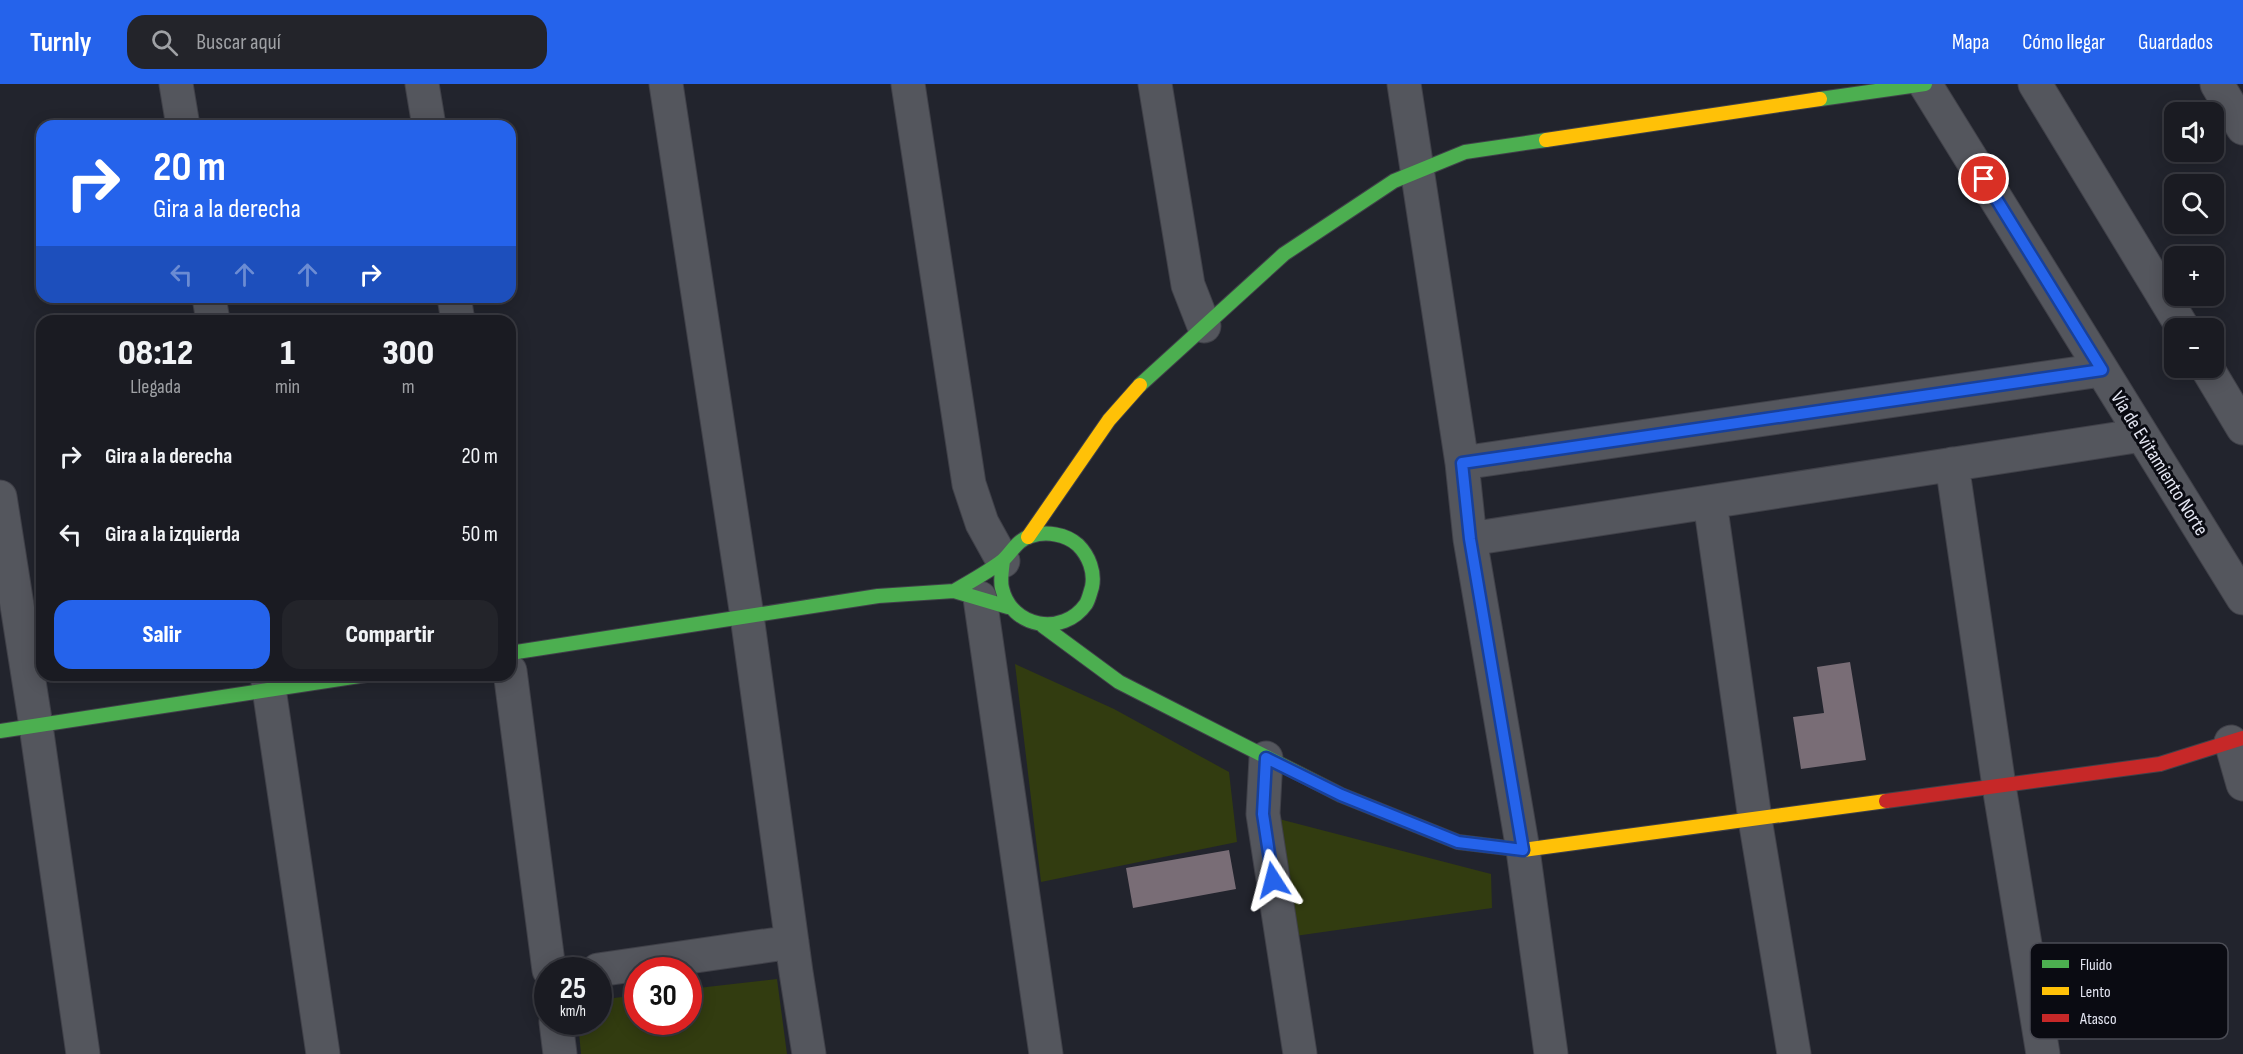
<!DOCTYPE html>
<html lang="es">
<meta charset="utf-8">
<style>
:root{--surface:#1a1b22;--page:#23242a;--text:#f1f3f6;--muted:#9fa1a5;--line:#383940;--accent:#2563eb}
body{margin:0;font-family:"Sofia Sans Condensed",sans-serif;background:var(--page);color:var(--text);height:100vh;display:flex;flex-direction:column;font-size:22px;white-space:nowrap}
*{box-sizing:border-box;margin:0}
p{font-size:20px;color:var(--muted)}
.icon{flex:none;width:33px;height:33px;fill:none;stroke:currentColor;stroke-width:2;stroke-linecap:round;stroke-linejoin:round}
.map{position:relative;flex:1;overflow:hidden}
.details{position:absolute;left:36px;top:231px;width:480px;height:366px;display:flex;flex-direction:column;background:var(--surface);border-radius:18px;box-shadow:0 3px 15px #0003,0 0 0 2px var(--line)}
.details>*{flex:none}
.banner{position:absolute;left:36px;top:36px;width:480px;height:183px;border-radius:18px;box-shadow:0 3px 15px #0003,0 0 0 2px var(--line);background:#2563eb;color:#fff;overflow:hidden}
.fabs{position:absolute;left:2164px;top:18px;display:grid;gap:12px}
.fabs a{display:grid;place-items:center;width:60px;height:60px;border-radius:12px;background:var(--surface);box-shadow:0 3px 15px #0003,0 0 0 2px var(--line);font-size:30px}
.speed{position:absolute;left:534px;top:873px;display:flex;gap:12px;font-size:30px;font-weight:700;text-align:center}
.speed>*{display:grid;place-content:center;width:78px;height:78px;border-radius:50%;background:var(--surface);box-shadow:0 3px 15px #0003,0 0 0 2px var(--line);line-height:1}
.speed small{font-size:15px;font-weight:400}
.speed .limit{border:9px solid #d22;background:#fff;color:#111}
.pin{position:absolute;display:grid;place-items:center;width:51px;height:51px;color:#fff;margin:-26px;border:3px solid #fff;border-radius:50%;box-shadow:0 2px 6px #0007}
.me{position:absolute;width:66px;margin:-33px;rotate:351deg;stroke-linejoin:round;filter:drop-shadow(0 0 4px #0008)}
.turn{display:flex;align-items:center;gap:21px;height:126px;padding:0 18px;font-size:27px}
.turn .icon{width:78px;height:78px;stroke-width:2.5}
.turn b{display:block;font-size:42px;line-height:51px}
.lanes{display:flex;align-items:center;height:57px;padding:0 18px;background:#0003;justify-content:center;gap:30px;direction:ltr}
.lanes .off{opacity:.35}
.eta{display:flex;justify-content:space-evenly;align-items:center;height:102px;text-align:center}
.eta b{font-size:36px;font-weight:800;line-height:42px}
.cta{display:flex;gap:12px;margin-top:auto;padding:12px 18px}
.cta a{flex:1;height:69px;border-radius:18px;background:var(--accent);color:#fff;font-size:24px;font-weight:800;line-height:69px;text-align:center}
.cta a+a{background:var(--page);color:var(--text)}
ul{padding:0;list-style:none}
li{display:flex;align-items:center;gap:18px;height:78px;padding:0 18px}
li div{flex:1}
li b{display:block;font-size:22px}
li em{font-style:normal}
header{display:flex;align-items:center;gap:36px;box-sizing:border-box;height:84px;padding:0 30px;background:var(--accent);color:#fff}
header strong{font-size:28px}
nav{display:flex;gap:33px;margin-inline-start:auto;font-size:21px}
.search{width:420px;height:54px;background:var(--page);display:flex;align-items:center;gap:15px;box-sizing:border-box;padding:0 21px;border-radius:18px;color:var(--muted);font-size:22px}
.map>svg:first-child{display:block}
.green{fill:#323c10}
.building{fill:#796d76}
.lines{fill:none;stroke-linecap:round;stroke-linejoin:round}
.street-casing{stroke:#404149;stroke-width:35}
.fast-casing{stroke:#404149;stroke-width:16}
.slow-casing{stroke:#404149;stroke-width:16}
.jam-casing{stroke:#404149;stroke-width:16}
.street{stroke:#54565d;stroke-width:33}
.fast{stroke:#4caf50;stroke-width:14}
.slow{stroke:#ffc107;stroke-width:14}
.jam{stroke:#c62828;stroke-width:14}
.route-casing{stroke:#184099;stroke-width:15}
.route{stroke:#2563eb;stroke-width:10}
.labels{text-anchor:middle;stroke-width:6;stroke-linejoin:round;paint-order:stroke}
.street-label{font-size:20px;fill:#e3e5f1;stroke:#0a0b12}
.key{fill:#0a0b12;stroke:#4b4c55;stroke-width:1.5}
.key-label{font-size:16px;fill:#e3e5f1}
</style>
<header>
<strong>Turnly</strong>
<div class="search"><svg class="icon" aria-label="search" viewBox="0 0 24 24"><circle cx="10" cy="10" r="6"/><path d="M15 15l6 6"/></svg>Buscar aquí</div>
<nav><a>Mapa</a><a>Cómo llegar</a><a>Guardados</a></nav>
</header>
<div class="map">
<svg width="2243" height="970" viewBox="0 0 2243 970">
<rect width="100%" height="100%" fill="#22242d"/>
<path class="green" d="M1015 580 1114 625 1229 688 1237 758 1041 798Z
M1279 735 1491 790 1492 824 1295 852Z
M777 895 787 970H581L578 938H598L599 916 637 911 638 938H688L689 905Z"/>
<path class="building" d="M1850 578 1866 676 1801 685 1793 633 1824 629 1817 583Z
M1229 766 1236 805 1133 824 1126 784Z"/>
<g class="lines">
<g class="street-casing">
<path id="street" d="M176 0 183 42
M422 0 429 42
M666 0 747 532 796 888 809 970
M908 0 969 400 982 439 1003 477
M1155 0 1188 201 1204 242
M1404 0 1462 379 1470 455 1523 766 1551 970
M1925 0 2243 514
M2035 0 2183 244
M2217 0 2243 44
M209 213 213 237
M454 213 458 237
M2207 284 2243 344
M1462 379 2101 286
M1952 380 1999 702 2043 970
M0 413 36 642 83 970
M1710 418 1755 735 1794 970
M1470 455 2142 351
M980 514 1046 970
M510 587 549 886
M267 591 323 970
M2231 658 2243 700
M1266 674 1263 730 1300 970
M598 886 792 858
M556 938 560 970"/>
</g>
<g class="fast-casing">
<path id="fast" d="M1820 15 1925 0
M1140 301 1284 170 1394 97 1465 68 1546 56
M954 507C970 498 986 489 1001 478 1012 469 1016 456 1031 452 1046 447 1066 450 1078 461 1089 472 1095 488 1092 503 1090 509 1089 515 1086 520 1063 553 1011 544 1002 504 1000 496 1002 485 1003 477
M1043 542 1119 598 1341 711 1458 758 1516 765
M510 569 878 512 954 507 1008 523
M0 647 366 591"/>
</g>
<g class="slow-casing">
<path id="slow" d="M1546 56 1820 15
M1028 453 1109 336 1140 301
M1516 765 1523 766 1886 717"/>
</g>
<g class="jam-casing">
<path id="jam" d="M1886 717 2160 680 2243 654"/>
</g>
<use href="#street" class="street"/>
<use href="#fast" class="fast"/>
<use href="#slow" class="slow"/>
<use href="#jam" class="jam"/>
</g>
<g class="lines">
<g class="route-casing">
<path id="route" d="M1273 796 1263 730 1266 674 1341 711 1458 758 1523 766 1470 455 1462 379 2102 286 1984 95"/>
</g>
<use href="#route" class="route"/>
</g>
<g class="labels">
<g class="street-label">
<text transform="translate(2160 379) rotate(58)" y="7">Vía de Evitamiento Norte</text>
</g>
</g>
<rect x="2030" y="859" width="198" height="96" rx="9" class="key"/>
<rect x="2042" y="876" width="27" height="8" fill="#4caf50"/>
<rect x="2042" y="903" width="27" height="8" fill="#ffc107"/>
<rect x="2042" y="930" width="27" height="8" fill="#c62828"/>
<g class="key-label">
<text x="2080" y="886">Fluido</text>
<text x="2080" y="913">Lento</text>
<text x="2080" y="940">Atasco</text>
</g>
</svg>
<div class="fabs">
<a><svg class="icon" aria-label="sound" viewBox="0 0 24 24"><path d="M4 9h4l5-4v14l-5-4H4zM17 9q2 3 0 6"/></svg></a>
<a><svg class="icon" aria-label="search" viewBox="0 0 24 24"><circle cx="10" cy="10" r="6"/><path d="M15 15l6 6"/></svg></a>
<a>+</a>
<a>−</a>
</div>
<div class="speed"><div>25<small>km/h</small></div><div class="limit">30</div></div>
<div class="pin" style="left:1984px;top:95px;background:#d93025"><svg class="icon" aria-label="arrive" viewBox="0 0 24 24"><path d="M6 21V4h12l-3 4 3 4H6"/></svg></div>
<svg class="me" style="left:1273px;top:796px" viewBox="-20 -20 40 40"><path d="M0-17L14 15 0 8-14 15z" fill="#2563eb" stroke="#fff" stroke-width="4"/></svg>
<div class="banner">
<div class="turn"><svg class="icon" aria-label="right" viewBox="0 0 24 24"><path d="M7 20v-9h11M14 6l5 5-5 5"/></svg><div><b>20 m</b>Gira a la derecha</div></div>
<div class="lanes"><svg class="icon off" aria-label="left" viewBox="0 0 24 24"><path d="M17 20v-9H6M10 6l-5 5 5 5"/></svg><svg class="icon off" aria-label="ahead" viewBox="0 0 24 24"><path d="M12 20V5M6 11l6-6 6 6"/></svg><svg class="icon off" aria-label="ahead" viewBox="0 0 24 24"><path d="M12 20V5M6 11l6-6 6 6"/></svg><svg class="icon" aria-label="right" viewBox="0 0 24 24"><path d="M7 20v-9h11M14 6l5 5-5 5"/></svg></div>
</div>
<section class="details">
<div class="eta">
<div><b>08:12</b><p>Llegada</p></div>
<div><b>1</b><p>min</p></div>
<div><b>300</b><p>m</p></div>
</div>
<ul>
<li><svg class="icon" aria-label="right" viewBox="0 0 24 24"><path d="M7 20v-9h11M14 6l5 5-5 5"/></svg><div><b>Gira a la derecha</b></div><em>20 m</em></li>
<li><svg class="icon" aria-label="left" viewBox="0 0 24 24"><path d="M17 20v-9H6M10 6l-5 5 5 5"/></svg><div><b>Gira a la izquierda</b></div><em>50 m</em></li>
</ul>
<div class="cta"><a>Salir</a><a>Compartir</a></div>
</section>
</div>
